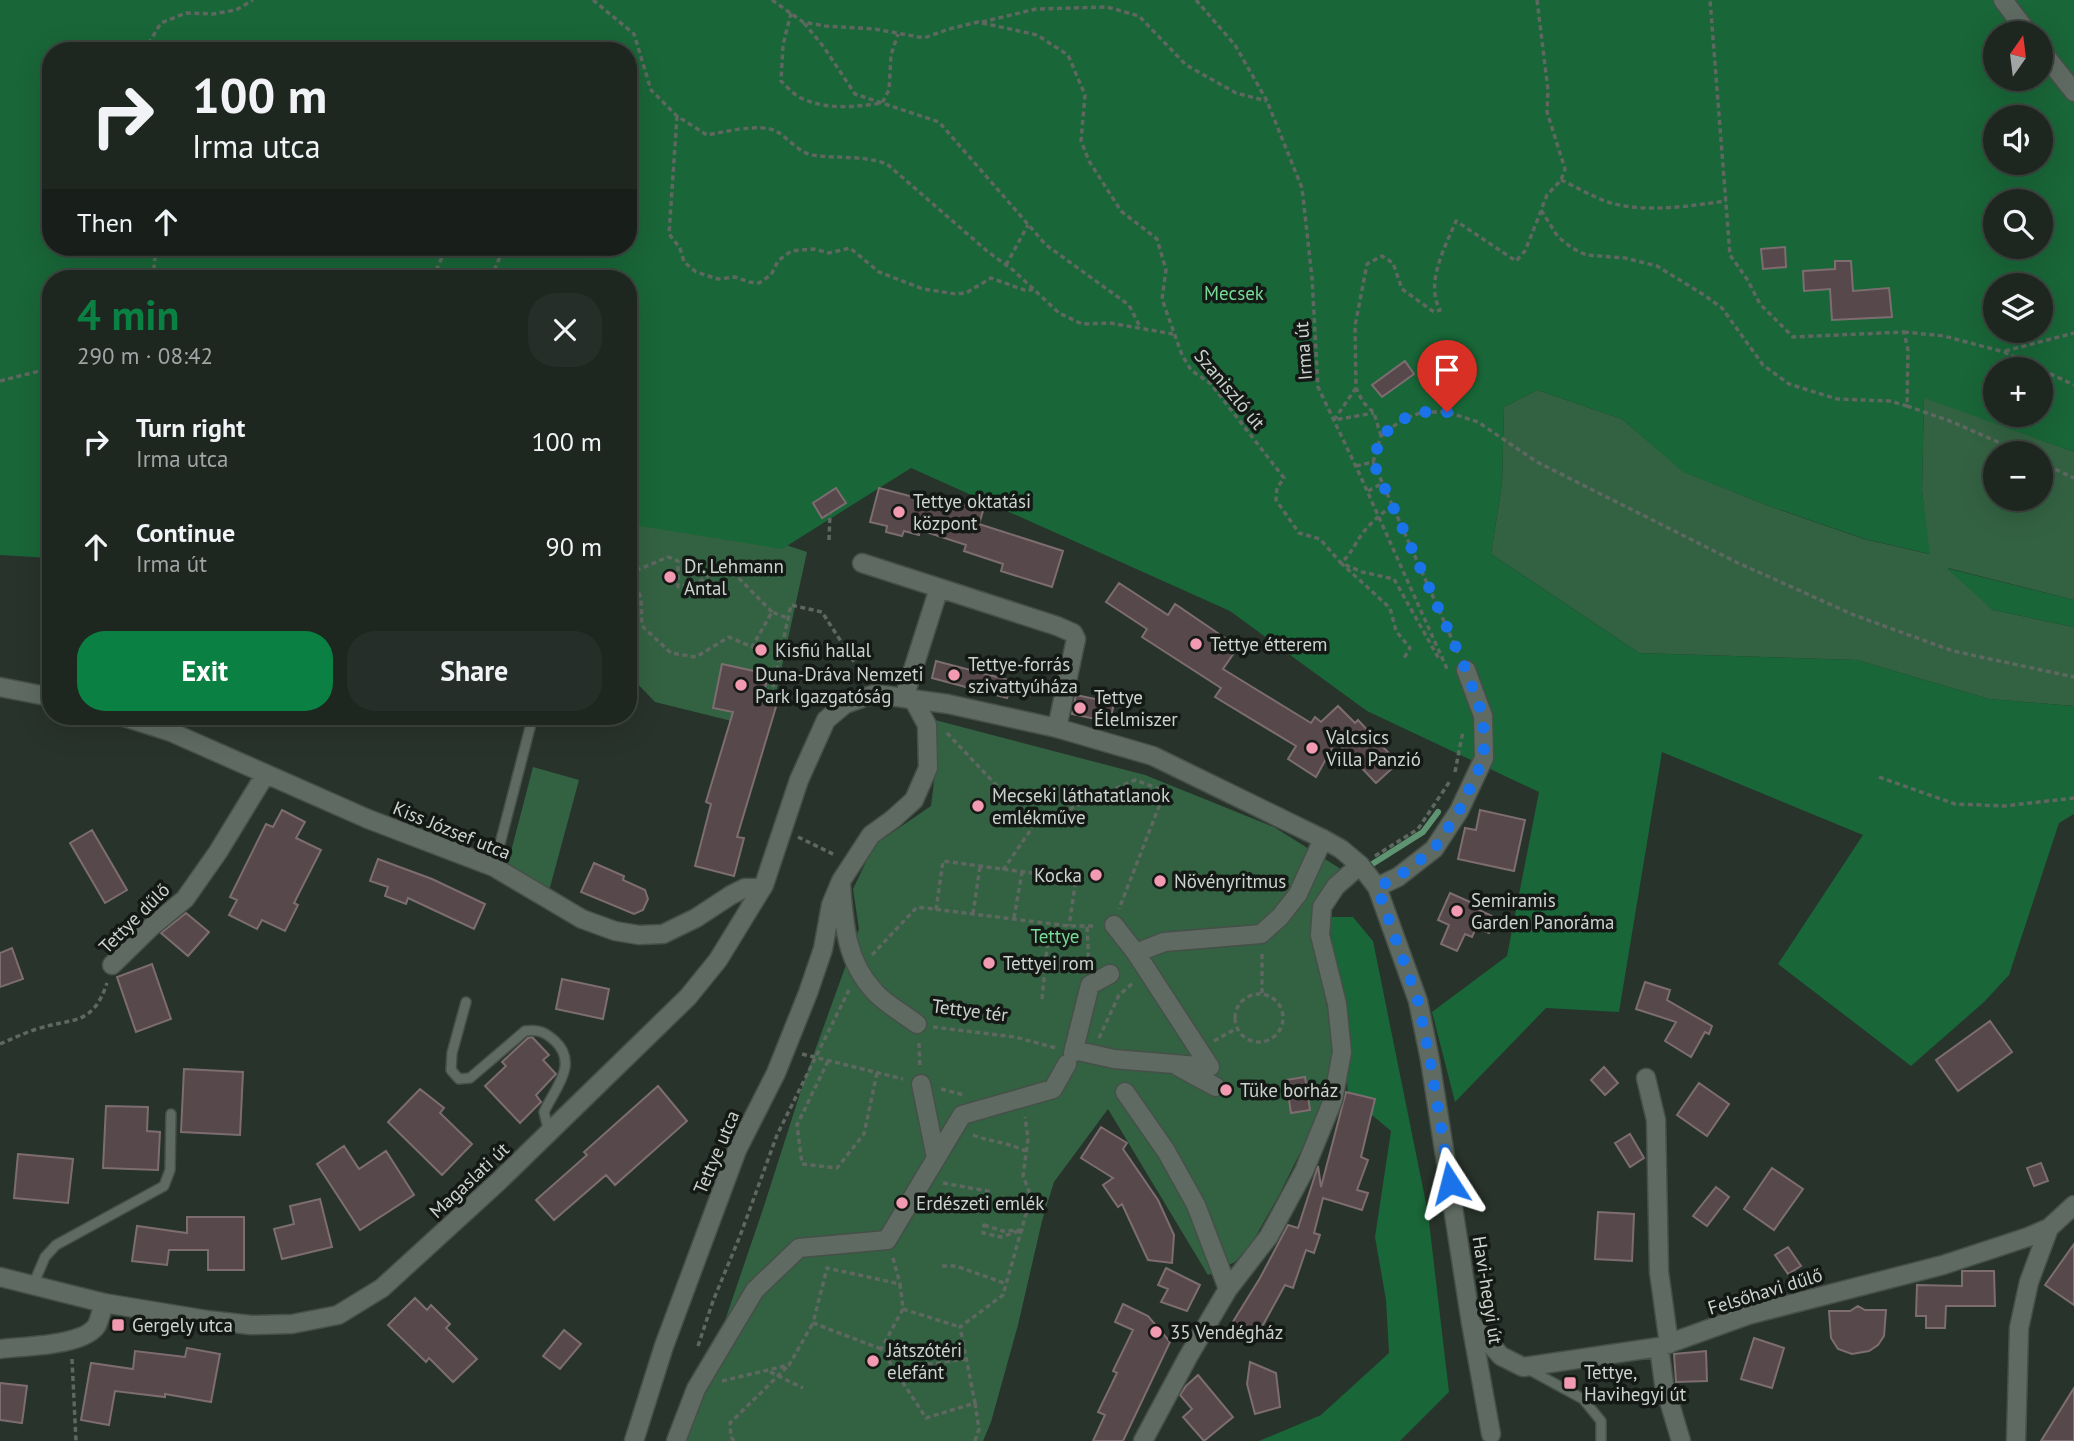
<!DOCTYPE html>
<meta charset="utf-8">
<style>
:root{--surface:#1e2620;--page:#262e29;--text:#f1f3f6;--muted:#a1a5a5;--line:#3c433e;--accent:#0b8043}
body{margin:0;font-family:"PT Sans",sans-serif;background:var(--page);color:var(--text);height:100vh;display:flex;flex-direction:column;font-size:26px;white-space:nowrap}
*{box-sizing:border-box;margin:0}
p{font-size:23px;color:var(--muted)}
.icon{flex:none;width:38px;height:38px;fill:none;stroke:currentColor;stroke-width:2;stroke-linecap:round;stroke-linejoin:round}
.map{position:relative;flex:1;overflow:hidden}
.side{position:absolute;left:42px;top:270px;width:595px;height:455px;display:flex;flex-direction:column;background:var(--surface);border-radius:28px;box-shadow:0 7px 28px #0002,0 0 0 2px var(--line)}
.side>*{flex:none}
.guide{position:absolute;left:42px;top:42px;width:595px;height:214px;border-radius:28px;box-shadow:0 7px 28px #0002,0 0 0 2px var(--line);background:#1e2620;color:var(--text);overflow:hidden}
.needle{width:46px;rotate:14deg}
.fabs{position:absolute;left:1983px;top:21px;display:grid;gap:14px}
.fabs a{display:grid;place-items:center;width:70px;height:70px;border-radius:50%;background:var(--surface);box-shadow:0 7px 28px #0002,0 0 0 2px var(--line);font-size:35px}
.pin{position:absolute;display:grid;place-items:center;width:60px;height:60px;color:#fff;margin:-72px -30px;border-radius:50% 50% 50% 0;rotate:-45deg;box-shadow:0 0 7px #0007}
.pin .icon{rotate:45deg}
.me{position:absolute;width:77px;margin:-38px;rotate:351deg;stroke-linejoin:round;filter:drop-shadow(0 0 5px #0008)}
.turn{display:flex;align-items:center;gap:24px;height:147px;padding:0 35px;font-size:32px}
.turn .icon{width:91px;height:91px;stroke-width:2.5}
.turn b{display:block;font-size:49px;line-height:60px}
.then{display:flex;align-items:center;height:66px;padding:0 35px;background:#0003;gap:14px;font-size:26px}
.round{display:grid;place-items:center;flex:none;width:74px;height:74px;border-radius:28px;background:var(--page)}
.overview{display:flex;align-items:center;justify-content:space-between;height:119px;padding:0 35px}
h1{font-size:42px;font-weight:600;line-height:52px;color:var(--accent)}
.action{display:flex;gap:14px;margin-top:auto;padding:14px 35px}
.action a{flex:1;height:80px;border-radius:28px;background:var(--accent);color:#fff;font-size:28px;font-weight:600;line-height:80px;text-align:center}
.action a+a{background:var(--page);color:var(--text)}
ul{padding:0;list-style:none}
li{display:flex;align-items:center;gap:21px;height:105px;padding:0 35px}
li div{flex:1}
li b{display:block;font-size:26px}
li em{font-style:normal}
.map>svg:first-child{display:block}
.green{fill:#336242;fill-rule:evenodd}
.forest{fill:#196638;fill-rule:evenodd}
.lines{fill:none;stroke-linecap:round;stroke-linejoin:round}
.stream{stroke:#5e9471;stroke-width:6}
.building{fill:#56484b;stroke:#7d6d71;stroke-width:2}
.lane-casing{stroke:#464f48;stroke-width:12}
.street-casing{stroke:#464f48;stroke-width:21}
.secondary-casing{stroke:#464f48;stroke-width:21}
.path{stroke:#5e6760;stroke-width:3.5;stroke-dasharray:5 3.5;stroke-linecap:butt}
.lane{stroke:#5f6b62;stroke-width:9}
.street{stroke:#5f6b62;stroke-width:18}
.secondary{stroke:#5f6b62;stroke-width:18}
.route{stroke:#1a73e8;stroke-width:12;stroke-dasharray:0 21.6}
.poi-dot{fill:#f19ab1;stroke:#141916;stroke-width:2.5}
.labels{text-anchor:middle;stroke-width:7;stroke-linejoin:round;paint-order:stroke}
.park-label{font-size:19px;fill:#77db97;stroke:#141916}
.street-label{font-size:19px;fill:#cdd4cf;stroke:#141916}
.poi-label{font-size:19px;fill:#cdd4cf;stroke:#141916;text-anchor:start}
</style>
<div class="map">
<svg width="2074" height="1441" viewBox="0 0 2074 1441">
<rect width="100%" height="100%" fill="#28332b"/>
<path class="green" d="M1537 390 1622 419 1684 472 1769 506 1864 539 1929 554 1922 491 1924 397 2074 452V600L1948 568 1993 610 2074 627V706L1989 699 1857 660 1639 653 1491 554 1502 484 1504 407ZM1995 453H2040V499H1995Z
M628 406 641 497 807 552 768 730 655 702 628 674Z
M935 720 1145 775 1274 827 1344 871 1311 920 1334 1045 1327 1091 1312 1129 1279 1195 1252 1243 1235 1262 1208 1275 1108 1109 1054 1182 1042 1221 1018 1325 991 1422 983 1441H684L763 1209 804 1081 859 929 853 889 874 845 931 806 936 765Z
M533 767 579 780 549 891 508 863Z"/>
<path class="forest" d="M0 0H2074V452L1924 398 1922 491 1930 554 1865 539 1769 506 1683 472 1622 419 1537 390 1504 407 1502 484 1491 554 1639 653 1857 660 1989 699 2074 706V814L2059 823 2009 975 1984 1002 1911 1066 1778 964 1863 835 1662 752 1619 1012 1546 1008 1455 1102 1432 1012 1507 956 1539 792 1367 711 1230 611 911 468 782 549 628 524V278H51V558L0 555ZM1995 33H2040V79H1995ZM51 51H628V247H51ZM1995 117H2040V163H1995ZM1995 201H2040V247H1995ZM1995 285H2040V331H1995ZM1995 369H2040V415H1995Z
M1946 568 2074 600V627L1993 610Z
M1327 917H1353L1373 941 1428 1213 1449 1392 1400 1441H1259L1321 1415 1389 1353 1386 1300 1375 1237 1391 1131 1348 1095 1339 974Z"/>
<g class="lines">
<path class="stream" d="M1366 868 1423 832 1438 812"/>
</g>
<path class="building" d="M1785 247 1786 267 1763 269 1761 249Z
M1835 261H1851L1853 291 1889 288 1892 317 1832 320 1830 289 1804 291 1803 271 1835 269Z
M1405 361 1414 374 1382 397 1372 385Z
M836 488 846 503 822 518 813 503Z
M879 488 952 507 954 501 983 511 979 524 1063 551 1052 587 1001 571 1003 564 964 551 966 545 920 530 919 535 904 531 902 536 886 532 887 526 870 522Z
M1119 583 1168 615 1175 604 1238 647 1223 669 1311 723 1315 717 1321 722 1338 706 1355 723 1358 720 1398 763 1376 783 1336 741 1316 777 1288 759 1296 746 1215 697 1221 688 1142 637 1147 629 1106 602Z
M936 661 1012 681 1007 698 932 678Z
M722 664 768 674 763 697 778 700 737 837 744 838 734 876 695 866 711 804 706 802 733 712 713 708Z
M1076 695 1114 703 1110 722 1072 714Z
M282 810 305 822 296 838 321 850 294 903 298 905 285 931 262 920 257 929 229 915 237 900 230 897 266 824 273 827Z
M1480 810 1525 820 1514 871 1458 859 1465 828 1476 830Z
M92 830 127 890 105 903 70 843Z
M378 859 432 879 485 904 474 929 408 898 406 904 385 896 388 887 370 881Z
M594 863 624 876 623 880 645 890 648 899 643 910 634 914 581 892Z
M1450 893 1481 907 1479 910 1496 918 1489 933 1476 928 1472 937 1465 934 1457 951 1441 944 1449 925 1438 920Z
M186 913 209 932 188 956 161 933Z
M12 948 23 979 0 987V953Z
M152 964 171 1019 136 1032 117 977Z
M562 979 609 989 603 1019 556 1009Z
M1645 982 1670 990 1667 1000 1712 1026 1709 1034 1705 1032 1691 1057 1665 1041 1676 1022 1636 1009Z
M1990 1021 2012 1052 1958 1091 1936 1060Z
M532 1037 549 1055 543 1060 556 1074 536 1095 541 1102 520 1123 485 1086 506 1066 502 1062 528 1038Z
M1604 1067 1618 1083 1605 1095 1591 1080Z
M184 1069 243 1072 240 1135 181 1132Z
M1305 1077 1310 1110 1291 1113 1286 1080Z
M1699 1083 1729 1104 1707 1136 1677 1115Z
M658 1086 687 1121 615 1185 606 1175 554 1220 536 1200 587 1155 584 1152Z
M420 1089 444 1108 440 1113 472 1144 442 1175 388 1122Z
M1346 1092 1375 1099 1361 1157 1368 1160 1357 1190 1368 1193 1362 1210 1323 1198 1314 1233 1320 1235 1314 1253 1306 1250 1293 1288 1285 1285 1258 1334 1231 1325 1260 1278 1288 1225 1298 1228 1318 1166 1321 1187Z
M106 1106 148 1107 147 1131 160 1132 158 1170 103 1168Z
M1101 1127 1127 1143 1123 1149 1158 1200 1174 1235 1172 1263 1148 1260 1122 1204 1118 1207 1103 1185 1113 1178 1081 1158Z
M1630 1134 1644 1158 1630 1167 1615 1143Z
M344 1146 359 1169 386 1151 414 1195 360 1230 317 1164Z
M18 1154 73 1159 68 1203 14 1198Z
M2041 1163 2048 1181 2034 1186 2027 1168Z
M1772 1168 1803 1189 1774 1230 1744 1209Z
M1716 1187 1729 1197 1707 1226 1693 1216Z
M320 1199 332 1247 282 1259 274 1229 294 1224 290 1206Z
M1598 1212 1634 1214 1632 1261 1595 1259Z
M187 1217H244V1270H208V1250H169L167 1265 132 1261 137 1226 187 1233Z
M2074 1244V1305L2045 1285Z
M1788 1247 1801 1266 1788 1274 1775 1255Z
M1166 1268 1200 1285 1187 1311 1161 1302 1168 1289 1158 1285Z
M1962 1271H1994L1995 1306H1946L1945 1328H1926V1316H1916L1917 1285 1962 1286Z
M415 1298 427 1310 431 1305 450 1324 446 1328 477 1359 453 1382 429 1358 426 1362 388 1325Z
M1123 1304 1148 1316 1170 1342 1123 1441H1093L1105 1415 1098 1412 1117 1373 1113 1371 1133 1330 1115 1322Z
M1858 1306 1865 1310H1886L1884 1336 1878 1345 1869 1351 1852 1354 1838 1349 1831 1338 1829 1311H1850Z
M564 1330 581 1344 560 1369 543 1356Z
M1754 1338 1784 1348 1772 1388 1741 1379Z
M187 1348 220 1354 211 1402 165 1394V1397L115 1391 109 1425 81 1420 91 1363 133 1369 135 1351 185 1357Z
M1706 1351 1707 1381 1676 1382 1674 1354Z
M1250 1362 1276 1373 1280 1407 1255 1414 1247 1384Z
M1198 1375 1233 1417 1204 1441 1183 1417 1192 1409 1180 1395 1186 1386Z
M0 1383 27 1386 22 1423 0 1420Z
M2074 1388V1441H2041Z"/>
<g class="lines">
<g class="lane-casing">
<path id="lane" d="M494 867 533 716
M466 1002 452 1053 451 1070 459 1079 470 1078 525 1031C538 1029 545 1032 555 1041 579 1064 555 1088 544 1112L549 1132
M33 1285 45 1257 56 1245 164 1186 170 1170 171 1114
M1526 1368 1583 1399 1601 1421V1441"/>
</g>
<g class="street-casing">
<path id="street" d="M2003 0 2028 33
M2040 49 2074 92
M862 563 1057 626 1073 633 1076 639 1057 728
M0 687 51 697
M904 698 939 588
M121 716 171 732 368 819 494 867 582 919 615 931 639 935 663 934 696 918 731 895 745 888H762
M841 885C844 924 846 961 874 991 885 1004 903 1013 917 1024
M1377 887 1398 877 1434 849 1459 811 1484 758 1483 716 1466 670
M1136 953 1164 942 1261 934 1280 917 1298 894 1323 839
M112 965 151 927 185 899 218 852 265 775
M1074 1050 1114 1059 1210 1067 1136 953 1114 925
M1073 1053 1090 985 1110 974
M1179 1067 1216 1087
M1646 1078 1656 1120 1659 1272 1669 1344
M921 1084 936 1158
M1125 1092 1166 1151 1196 1205 1228 1289
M1471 1323 1501 1356 1523 1367 1659 1347 1748 1315 1943 1265 2028 1237 2049 1228 2074 1205
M1659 1347 1664 1384 1681 1441
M0 1349C23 1346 85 1346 97 1325 100 1318 102 1310 104 1303
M634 1441 664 1346 737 1150 776 1073 808 993 823 949 831 905 841 881 871 835 893 819 914 800 928 768 927 725 913 699
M676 1441 696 1389 755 1290 799 1248 887 1240 962 1115 1053 1089 1067 1064
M1143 1441 1188 1357 1228 1289 1269 1236 1304 1171 1333 1100 1342 1052 1337 1004 1320 935 1322 907 1336 886 1360 865
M2016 1441 2019 1328 2029 1282 2049 1228"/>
</g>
<g class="secondary-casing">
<path id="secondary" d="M0 1277 104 1303 207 1320 251 1325 292 1324 338 1315 382 1288 499 1181 688 997 718 960 764 885 799 780 826 720 845 704 862 698 875 694 948 704 1057 728 1153 756 1323 839 1341 849 1360 865 1377 887 1418 1001 1430 1060 1471 1323 1491 1434"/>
</g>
<path class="path" d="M593 0 634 34 651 90 677 116 707 135C724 132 760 123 776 131 788 138 798 152 812 155 837 159 863 155 887 164L987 251 1013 270 1059 313 1082 324 1110 323 1173 334
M772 0 803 22 825 26 875 29 924 38 949 29 978 22 1037 35 1068 55 1085 95 1081 141 1089 161 1121 211 1157 239 1166 270 1162 299 1182 355 1191 370 1211 384 1284 478 1277 488 1276 500 1299 533 1320 539 1341 563 1362 572 1394 579 1439 659 1442 658
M1196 0 1235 45 1267 101 1302 188 1312 278 1318 387 1359 473 1448 671
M1537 0 1548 90 1547 112 1565 169 1561 180 1547 195 1541 210 1558 237 1572 248 1586 255 1625 258 1657 266 1704 295 1722 308 1763 365 1789 384 1837 399 1890 401 1907 406 1908 350 1904 332 1793 337 1760 304 1747 279 1730 255 1710 0
M791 13 783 45 781 81C787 87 795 96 803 99 828 110 856 107 882 103L889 90 891 55 898 34
M982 22 1036 9 1107 7 1139 16 1186 65 1236 93 1267 101
M804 23 823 46 855 94 939 122 1046 245 1129 305 1140 327
M144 51 161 23 186 13 213 14 236 10 253 0
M677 116 669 234 680 248 684 262 696 272 718 279 735 277 749 282 759 283 771 275 778 261 791 251 814 249 829 253 850 248 879 272 923 289 956 294 966 293 991 278 1027 291 1033 289
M1561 180C1577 187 1594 198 1611 203 1648 213 1688 206 1726 201
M435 247 442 257
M1006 265 1028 225
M153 278 156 247
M433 278 442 257 454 247
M491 278 504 247
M1904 332 1944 336 2004 352 2074 385
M2005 351 2074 333
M0 381 51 368
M1356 388 1334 420 1374 413
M1907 406 1950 421 2023 453
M1381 436 1374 413 1363 402 1356 388 1355 326 1367 264 1382 256 1393 263 1402 289 1434 312 1440 310C1425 283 1445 247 1456 221L1516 261 1525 251 1541 211
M1373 462 1381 436 1403 419 1423 412H1447L1478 422 1537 462 1736 562 1854 615 1953 651 2074 677
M1373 462 1459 655
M2040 462 2074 478
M1356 466 1373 462
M1368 491 1381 484
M1392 506C1381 514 1370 523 1362 534 1354 545 1352 553 1341 563L1390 608 1396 631 1410 648 1403 660
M829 540 830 513
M628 574 668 557 678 561V587L699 582 725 564 772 612
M628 581 635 584 641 598 642 626 671 653 696 657 729 637 752 647 772 612 787 618
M773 687 791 605 822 612 864 677
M947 733 1034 825
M1455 772 1463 731
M1879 777 1955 804 2004 806 2074 798
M798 837 835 855
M1375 856 1418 829 1450 781
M1003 870 1034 825 1135 780 1165 791 1119 909
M936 910 943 861 1076 879 1069 926
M973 914 980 866
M1014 918 1022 872
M1087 927 1089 967
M1262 954V993
M872 955 917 907 1069 926H1095
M1235 1018a24 24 0 1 1 48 0a24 24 0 1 1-48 0Z
M1042 999 1048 938
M933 1027 1015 1037 1056 1048
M1099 1038 1119 995 1133 983
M1214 1041 1237 1028
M919 1043 920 1067
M0 1044C12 1039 24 1033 37 1029 74 1017 92 1027 107 983
M802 1054 903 1079
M828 1061 797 1125 802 1164 837 1168 864 1134 877 1073
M941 1089 964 1095
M973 1135C990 1142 1008 1142 1025 1151
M943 1183 993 1192
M984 1225 1003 1231 1022 1230 1001 1237 983 1233Z
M893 1258 900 1284
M942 1266H956L1007 1284
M903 1309 960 1327
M698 1346 713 1301 740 1236 777 1135 849 990
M881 1349 813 1323 827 1268 900 1284 903 1309 881 1349 926 1418 975 1403 960 1327 1003 1295 1031 1196 1023 1176 1028 1139 1025 1117
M72 1359 76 1441
M894 1369 966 1359
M770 1372 803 1388
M722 1381 789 1365 813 1323
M975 1403 979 1429 975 1441
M734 1441 731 1437 730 1423 788 1366"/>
<use href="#lane" class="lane"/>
<use href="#street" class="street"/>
<use href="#secondary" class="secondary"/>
</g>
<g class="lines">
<path class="route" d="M1447 412H1423L1403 419 1381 436 1373 462 1466 670 1483 716 1484 758 1459 811 1434 849 1398 877 1377 887 1418 1001 1430 1060 1450 1183"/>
</g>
<g class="poi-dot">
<circle cx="899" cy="512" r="7"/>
<circle cx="670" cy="577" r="7"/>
<circle cx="1196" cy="644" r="7"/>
<circle cx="761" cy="650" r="7"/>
<circle cx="954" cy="675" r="7"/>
<circle cx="741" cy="685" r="7"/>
<circle cx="1080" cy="708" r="7"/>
<circle cx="1312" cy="748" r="7"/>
<circle cx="978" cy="806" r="7"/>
<circle cx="1096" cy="875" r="7"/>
<circle cx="1160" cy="881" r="7"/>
<circle cx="1457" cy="911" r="7"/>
<circle cx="989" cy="963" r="7"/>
<circle cx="1226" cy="1090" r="7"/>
<circle cx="902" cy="1203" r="7"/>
<rect x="111" y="1318" width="14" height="14" rx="3.5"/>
<circle cx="1156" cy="1332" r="7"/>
<circle cx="873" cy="1361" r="7"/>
<rect x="1563" y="1376" width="14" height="14" rx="3.5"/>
</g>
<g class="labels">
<g class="park-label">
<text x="1234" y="300">Mecsek</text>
<text x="1055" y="943">Tettye</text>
</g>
<g class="street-label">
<text transform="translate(1303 351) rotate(-94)" y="7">Irma út</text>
<text transform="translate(1230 389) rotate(50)" y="7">Szaniszló út</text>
<text transform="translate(452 830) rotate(22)" y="7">Kiss József utca</text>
<text transform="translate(134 918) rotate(-45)" y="7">Tettye dűlő</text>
<text transform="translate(970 1010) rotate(7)" y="7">Tettye tér</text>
<text transform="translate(716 1152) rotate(-67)" y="7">Tettye utca</text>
<text transform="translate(469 1180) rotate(-43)" y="7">Magaslati út</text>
<text transform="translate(1488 1290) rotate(81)" y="7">Havi-hegyi út</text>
<text transform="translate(1765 1291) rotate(-17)" y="7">Felsőhavi dűlő</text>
</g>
<g class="poi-label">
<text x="913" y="508">Tettye oktatási<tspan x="913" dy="22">központ</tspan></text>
<text x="684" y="573">Dr. Lehmann<tspan x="684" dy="22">Antal</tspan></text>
<text x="1210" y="651">Tettye étterem</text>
<text x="775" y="657">Kisfiú hallal</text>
<text x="968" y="671">Tettye-forrás<tspan x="968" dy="22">szivattyúháza</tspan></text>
<text x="755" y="681">Duna-Dráva Nemzeti<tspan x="755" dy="22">Park Igazgatóság</tspan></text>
<text x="1094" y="704">Tettye<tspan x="1094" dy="22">Élelmiszer</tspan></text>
<text x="1326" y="744">Valcsics<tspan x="1326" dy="22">Villa Panzió</tspan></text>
<text x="992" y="802">Mecseki láthatatlanok<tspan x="992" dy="22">emlékműve</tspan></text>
<text x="1082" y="882" text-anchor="end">Kocka</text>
<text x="1174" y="888">Növényritmus</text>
<text x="1471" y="907">Semiramis<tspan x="1471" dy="22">Garden Panoráma</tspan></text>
<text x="1003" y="970">Tettyei rom</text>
<text x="1240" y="1097">Tüke borház</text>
<text x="916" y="1210">Erdészeti emlék</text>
<text x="132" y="1332">Gergely utca</text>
<text x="1170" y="1339">35 Vendégház</text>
<text x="887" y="1357">Játszótéri<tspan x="887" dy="22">elefánt</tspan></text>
<text x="1584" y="1379">Tettye,<tspan x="1584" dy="22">Havihegyi út</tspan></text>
</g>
</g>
</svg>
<div class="fabs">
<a><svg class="needle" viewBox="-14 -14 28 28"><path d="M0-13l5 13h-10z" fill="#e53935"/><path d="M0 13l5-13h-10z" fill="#a1a5a5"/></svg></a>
<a><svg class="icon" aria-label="sound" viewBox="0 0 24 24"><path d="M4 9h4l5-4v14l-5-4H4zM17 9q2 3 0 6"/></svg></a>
<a><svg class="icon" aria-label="search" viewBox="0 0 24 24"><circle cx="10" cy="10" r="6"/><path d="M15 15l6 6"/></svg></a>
<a><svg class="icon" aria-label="layers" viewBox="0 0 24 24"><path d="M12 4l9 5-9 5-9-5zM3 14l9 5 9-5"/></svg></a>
<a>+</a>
<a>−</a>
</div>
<div class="pin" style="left:1447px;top:412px;background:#d93025"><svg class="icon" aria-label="arrive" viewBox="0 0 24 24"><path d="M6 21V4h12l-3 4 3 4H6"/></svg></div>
<svg class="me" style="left:1450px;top:1183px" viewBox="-20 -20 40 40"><path d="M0-17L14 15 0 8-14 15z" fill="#1a73e8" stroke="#fff" stroke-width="4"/></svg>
<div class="guide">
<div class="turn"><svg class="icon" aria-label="right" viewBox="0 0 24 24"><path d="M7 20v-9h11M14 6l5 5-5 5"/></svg><div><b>100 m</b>Irma utca</div></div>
<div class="then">Then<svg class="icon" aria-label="ahead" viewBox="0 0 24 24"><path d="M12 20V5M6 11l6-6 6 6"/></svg></div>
</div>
<section class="side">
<div class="overview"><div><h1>4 min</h1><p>290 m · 08:42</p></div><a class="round"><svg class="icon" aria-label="close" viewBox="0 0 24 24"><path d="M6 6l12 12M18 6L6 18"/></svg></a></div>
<ul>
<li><svg class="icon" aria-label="right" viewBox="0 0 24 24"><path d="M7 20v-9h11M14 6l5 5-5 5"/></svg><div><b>Turn right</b><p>Irma utca</p></div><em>100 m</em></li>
<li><svg class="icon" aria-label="ahead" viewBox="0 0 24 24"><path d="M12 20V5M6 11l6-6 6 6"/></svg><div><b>Continue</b><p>Irma út</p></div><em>90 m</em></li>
</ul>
<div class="action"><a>Exit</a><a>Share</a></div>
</section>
</div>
